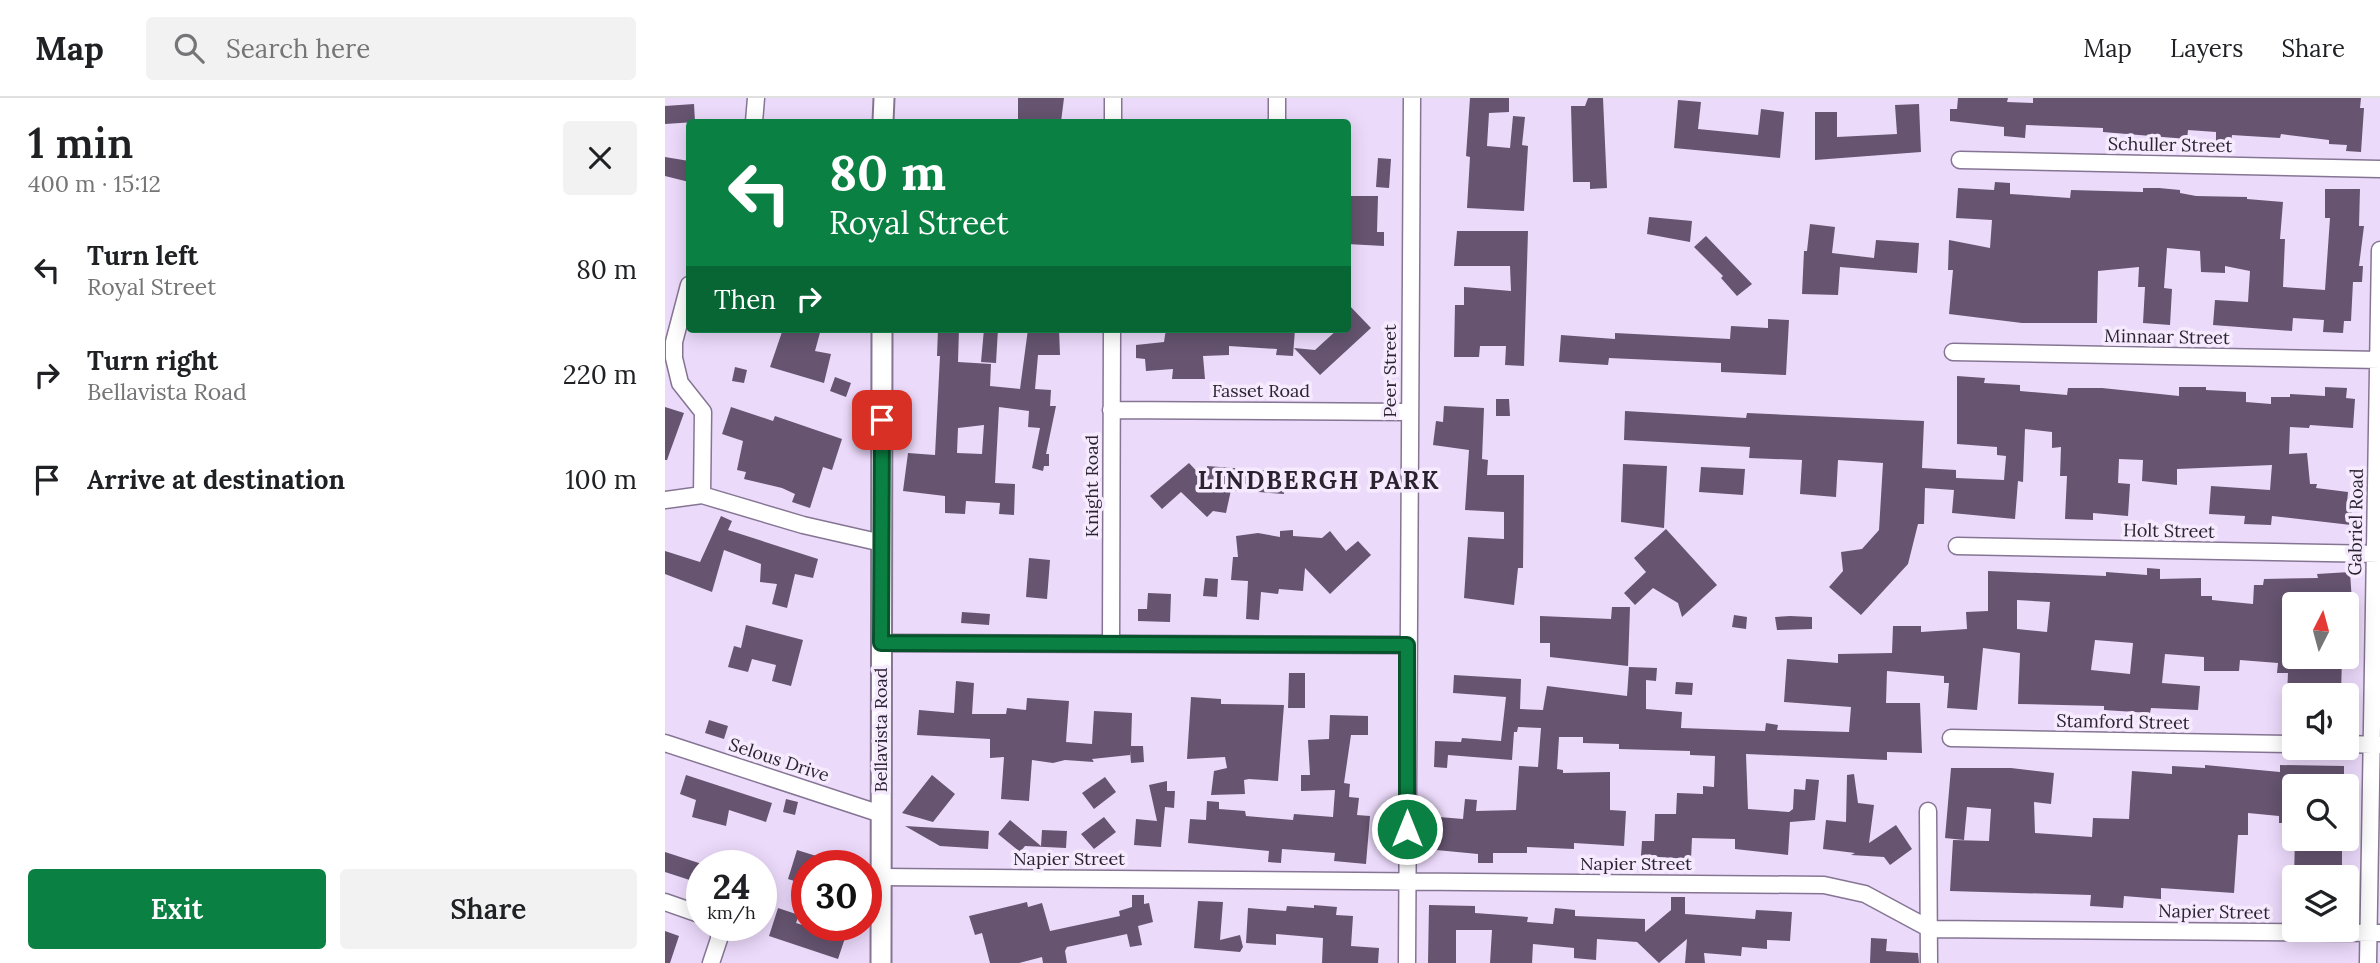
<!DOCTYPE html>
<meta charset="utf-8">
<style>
:root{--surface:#fff;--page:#f2f2f2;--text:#202124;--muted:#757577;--line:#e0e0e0;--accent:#0b8043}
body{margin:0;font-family:Lora,serif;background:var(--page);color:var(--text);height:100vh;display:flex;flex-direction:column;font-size:26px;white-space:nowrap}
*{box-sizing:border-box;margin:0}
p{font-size:23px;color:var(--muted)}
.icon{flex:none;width:38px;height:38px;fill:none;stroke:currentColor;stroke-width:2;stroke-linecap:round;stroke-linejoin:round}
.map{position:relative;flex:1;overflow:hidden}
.side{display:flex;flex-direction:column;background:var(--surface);width:665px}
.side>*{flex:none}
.top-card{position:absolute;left:21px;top:21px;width:665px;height:214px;border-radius:7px;box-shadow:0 4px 18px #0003;background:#0b8043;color:#fff;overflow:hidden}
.needle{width:46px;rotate:6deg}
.fabs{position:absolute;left:1617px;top:494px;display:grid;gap:14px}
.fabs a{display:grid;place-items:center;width:77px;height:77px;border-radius:7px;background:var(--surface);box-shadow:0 4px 18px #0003;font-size:35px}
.speed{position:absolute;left:21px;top:752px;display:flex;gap:14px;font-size:35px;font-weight:700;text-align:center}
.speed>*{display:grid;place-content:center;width:91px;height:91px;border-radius:50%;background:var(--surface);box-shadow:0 4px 18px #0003;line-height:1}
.speed small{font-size:18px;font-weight:400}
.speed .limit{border:10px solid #d22;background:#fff;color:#111}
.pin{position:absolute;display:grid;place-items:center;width:60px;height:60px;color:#fff;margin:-30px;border-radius:14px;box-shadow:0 4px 10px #0006}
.me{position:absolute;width:77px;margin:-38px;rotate:0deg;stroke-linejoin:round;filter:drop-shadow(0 0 5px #0008)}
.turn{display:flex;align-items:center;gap:24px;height:147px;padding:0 28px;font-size:32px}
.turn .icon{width:91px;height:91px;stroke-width:2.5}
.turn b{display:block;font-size:49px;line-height:60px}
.then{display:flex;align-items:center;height:66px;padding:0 28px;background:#0003;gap:14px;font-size:26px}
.round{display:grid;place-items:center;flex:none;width:74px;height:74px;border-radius:7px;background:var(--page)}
.overview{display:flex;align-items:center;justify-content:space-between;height:119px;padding:0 28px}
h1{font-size:42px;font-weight:600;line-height:52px}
.primary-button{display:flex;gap:14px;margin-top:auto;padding:14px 28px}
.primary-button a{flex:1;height:80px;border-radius:7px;background:var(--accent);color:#fff;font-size:28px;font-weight:600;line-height:80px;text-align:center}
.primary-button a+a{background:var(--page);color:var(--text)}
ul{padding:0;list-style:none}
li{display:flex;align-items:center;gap:21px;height:105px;padding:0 28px}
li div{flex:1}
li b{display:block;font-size:26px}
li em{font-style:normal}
header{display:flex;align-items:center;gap:42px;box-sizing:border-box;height:98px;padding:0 35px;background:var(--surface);border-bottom:2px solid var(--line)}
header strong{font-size:33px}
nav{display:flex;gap:38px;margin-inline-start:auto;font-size:24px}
.search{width:490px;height:63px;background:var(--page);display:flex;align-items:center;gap:18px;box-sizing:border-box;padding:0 24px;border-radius:7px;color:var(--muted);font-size:26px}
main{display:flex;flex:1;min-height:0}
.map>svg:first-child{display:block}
.building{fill:#665470;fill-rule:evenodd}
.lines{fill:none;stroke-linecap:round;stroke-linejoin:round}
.minor-casing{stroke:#857593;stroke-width:19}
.tertiary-casing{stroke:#857593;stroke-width:23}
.minor{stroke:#fff;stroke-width:16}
.tertiary{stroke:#fff;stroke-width:19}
.route-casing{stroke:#07532c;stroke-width:18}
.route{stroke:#0b8043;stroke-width:12}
.labels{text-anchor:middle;stroke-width:7;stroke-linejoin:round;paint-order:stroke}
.street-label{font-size:18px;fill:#2b2430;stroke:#f5eafe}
.district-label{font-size:24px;font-weight:bold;letter-spacing:2px;fill:#2b2430;stroke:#f5eafe}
</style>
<header>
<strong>Map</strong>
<div class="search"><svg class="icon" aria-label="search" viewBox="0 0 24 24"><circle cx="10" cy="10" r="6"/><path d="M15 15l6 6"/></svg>Search here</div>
<nav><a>Map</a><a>Layers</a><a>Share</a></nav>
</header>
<main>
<section class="side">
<div class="overview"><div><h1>1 min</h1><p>400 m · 15:12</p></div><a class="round"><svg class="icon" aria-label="close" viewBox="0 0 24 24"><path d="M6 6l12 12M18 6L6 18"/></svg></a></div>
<ul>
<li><svg class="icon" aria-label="left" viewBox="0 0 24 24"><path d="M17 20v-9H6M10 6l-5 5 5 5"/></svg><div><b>Turn left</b><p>Royal Street</p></div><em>80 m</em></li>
<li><svg class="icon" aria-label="right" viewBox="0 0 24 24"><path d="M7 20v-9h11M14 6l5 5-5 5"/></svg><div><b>Turn right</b><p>Bellavista Road</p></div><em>220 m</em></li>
<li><svg class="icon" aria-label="arrive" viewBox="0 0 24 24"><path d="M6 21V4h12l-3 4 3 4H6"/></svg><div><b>Arrive at destination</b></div><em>100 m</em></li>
</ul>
<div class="primary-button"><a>Exit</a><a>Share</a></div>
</section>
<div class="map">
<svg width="1715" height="865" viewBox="0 0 1715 865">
<rect width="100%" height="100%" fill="#ecdafb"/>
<path class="building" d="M353 0H399L396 24H353Z
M805 0H844V14L824 15 822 48 845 50 848 18 860 19 857 47 863 48 859 113 802 110 805 59 801 58Z
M923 0H938L942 90 925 91V84H908L906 8H920Z
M1293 0H1343L1342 4 1368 5V0H1696L1695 10H1699L1696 54 1681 53 1682 47 1664 46V42L1616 36 1615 40 1567 37 1566 44 1551 43V34L1523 32 1522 41 1438 34V30L1361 27 1360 40 1339 38V29L1285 23V11H1292Z
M1013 2 1036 4 1033 31 1093 37 1096 11 1119 14 1115 60 1009 50Z
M29 6 30 24 0 26V8Z
M1254 6 1256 54 1150 62V14H1172V39L1232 36 1230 7Z
M0 59 24 63V84L0 78Z
M713 60 726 61 724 90 711 89Z
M1330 84 1345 85V96L1405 100 1406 92 1478 94V90H1494L1515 92V95L1531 98 1582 99V101L1618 104 1615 141H1620L1618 189 1660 192 1665 120H1660V91H1695L1694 128H1699L1694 168H1698L1697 184H1688L1686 223H1679L1678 235 1658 234 1659 222 1628 220 1627 233 1548 227 1550 202 1583 204 1585 173 1560 168V175L1536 174 1535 153 1502 150 1499 190 1507 191 1505 227 1478 225 1480 189H1473L1474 169 1433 173 1432 225H1357L1284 216 1288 172H1283L1284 142 1325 150 1327 122 1291 120 1293 90 1329 92Z
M682 98H713L712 134H719V148L682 146Z
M984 119 1027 123 1025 144 982 136Z
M1145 126 1170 129 1167 155 1209 160 1211 142 1254 145 1252 175 1175 169 1173 197 1137 196 1139 153H1142Z
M792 133H863L859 268 840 267 841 248H815L814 259H789L790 207H799V189L846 193 845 168H789Z
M1041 138 1087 186 1072 198 1056 180 1058 178 1029 149Z
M682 205 706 230 655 277 629 250 650 252 673 231H682Z
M1103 221 1124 222 1121 277 1056 274V265L944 260 943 267 894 264 896 237 950 241V235L1065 241 1066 228 1103 230Z
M118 231H156L150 253 166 256 159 285 105 269Z
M273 231H294L293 264 326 266 325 288 355 291 363 231H394L395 257H373L370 291 386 292 385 308H391L381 356H384V368H379L378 373 367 370 375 330 363 329 364 313 334 309 330 385 350 386 349 417 334 416 335 405 301 403 300 416 280 415V398L238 393 243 355 270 357 275 258H272ZM319 327 317 356 292 355 293 330Z
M319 231H333L331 265 316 264Z
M501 231H630L628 258 611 257 612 251 564 248V257L538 258 540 281H507L508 271 481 273 480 261 471 260V247L499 244Z
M70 269 82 272 79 285 67 283Z
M1292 278 1320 280 1319 285 1355 287V293L1402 297 1403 290H1437L1514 298V289H1541V292L1581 294V304L1606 306V299H1625V296L1660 298V289L1682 290 1681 300 1690 301 1688 330 1645 327 1644 330 1625 329 1624 356 1642 355 1645 386H1652L1651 390 1683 394 1682 405 1687 406 1686 427 1607 418 1606 427 1579 426 1580 418 1544 416 1546 388 1605 392 1607 367 1512 371V387L1477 383 1478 362 1454 361 1453 385 1465 386 1463 418 1428 415V422L1400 421 1402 378H1395L1396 349 1387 350V334L1360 331 1358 384 1353 383 1350 421 1287 415 1289 392 1260 390 1259 426H1253L1243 466 1196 517 1164 489 1178 473 1176 454 1197 451 1214 432 1218 365 1173 362 1171 399 1135 396 1137 362 1084 360 1085 349 959 342 960 313 1081 320 1082 315 1259 323 1257 370 1291 372V380L1339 382 1341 358 1332 357V349L1292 346Z
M170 279 186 285 181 299 165 293Z
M831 301H844L845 318H831Z
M779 308 819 310 817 361 823 362 822 377H859L858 470H853L849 507 799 500 803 439 839 441V414L800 412 804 352 768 347 771 323 778 324Z
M0 309 19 315 2 362H0Z
M66 309 108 323 110 318 177 341 167 372 158 369 145 410 127 404 130 396 117 390 79 381 81 374 72 372 78 343 57 336Z
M524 365 541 383 542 368 621 374 619 396 566 392 561 415 548 413 542 419 516 394 497 411 485 398Z
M958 366 1002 368 999 430 956 424Z
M1036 369 1080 371 1078 397 1034 394Z
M56 418 67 423 63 432 153 461 148 480 130 476 122 510 107 506 112 486 95 484 96 466 59 452 47 494 0 476V453L35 464Z
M1001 431 1052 487 1017 519 1013 505 988 490 970 507 959 495 981 474 969 460Z
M628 432V438L657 440 665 433 681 453 693 443 706 457 665 496 640 470 638 493 614 491 613 496 596 494 594 522 581 521 583 483 566 482 568 459H573L571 438 593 435 615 439V433Z
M364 460 385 462 382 501 361 499Z
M1482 470 1495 471V481L1536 480V498H1547V502L1588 506 1589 487H1598L1599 481 1653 480 1652 476 1685 474 1687 504 1629 506V558H1677L1676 597H1622L1623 575H1612L1613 565 1575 562 1574 573H1539V559L1500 556 1497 585 1535 588 1533 612 1486 610 1485 615 1439 612V608L1353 606 1355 555 1318 550 1312 612 1282 610 1284 585H1279V578L1222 573 1221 605H1255L1257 655 1222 654V662L1081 656 1083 711 1124 714 1128 711 1129 691 1140 692 1141 681 1154 682 1150 722 1125 724 1123 757 1070 751V741L1027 740 1026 761 976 758 977 743H989L990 716H1011L1012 695 1038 696V688L1049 689 1050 658 1025 657V653L954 651V646L918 645V639H894L892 671 898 672V675L945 674V712L961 713 959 748 909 745V751L862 749V755H828V765H813V756L771 752 774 719 798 721 800 701 812 702 811 713 851 712 854 668 873 669 876 630 853 629 852 634H849L847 662 783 657 782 670 769 669 770 643 796 644 797 640 836 643 841 599 788 595 789 577 856 581 855 611 878 612 882 588 962 598 964 569 992 570 991 583 981 582V611L1017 614 1016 630 1100 633 1101 625 1113 627 1112 632 1184 634 1186 609 1119 604 1122 561 1173 565V556L1227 555 1228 528H1256V534L1302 531 1301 514 1323 513V473L1441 478V474L1482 477ZM1352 502 1385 504 1382 534 1352 531ZM1430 542 1468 545 1465 576 1426 572Z
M540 480 553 481 552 499 538 498Z
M483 495 506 496 505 524 473 523V511H482Z
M947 509H965L963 568 885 559V545H875V518L946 521Z
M297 514 325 516 324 527 296 525Z
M1069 517 1082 519 1081 531 1067 529Z
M1125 518 1147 519V531L1112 532 1110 519Z
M81 527 138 542 126 588 107 583 111 567 87 561 83 574 63 569 69 548 76 550Z
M624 575H640V610H623Z
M291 583 309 585 307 616H341L342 610 361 612 362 600 404 603 401 644 427 646 429 613 467 615 466 648H478L479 664 466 665 465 653V657L427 661 429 664 400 662 388 665 367 662 364 703 336 701 339 659 325 660V641L252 637 254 612 289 615Z
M1011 584 1028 585 1027 597 1010 596Z
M526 599 556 601V606L619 607 613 683 584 681 579 682 580 696 546 697 549 673 562 670 560 659 522 661Z
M665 617 703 618V637H686L679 685 685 686 684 699 694 700 692 717 705 718 701 766 669 763 670 755 617 751 616 765 603 764 604 753 523 745 525 721 541 722 542 703 554 704V711L580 713 581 718 628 722 629 716 668 719 670 692 636 693V677H645L643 642 664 641Z
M44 622 63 628 59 641 40 635Z
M1540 667 1615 674V667L1679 668V688H1629V725H1614V718L1583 715V737H1573L1569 795 1496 790V801L1459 798 1458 810 1425 808 1426 797 1285 793 1288 742 1324 743 1326 711 1302 709 1299 742 1280 740 1286 670H1346L1389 675 1386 706 1369 704 1370 735 1427 739 1428 720 1464 721 1467 673 1507 676V668L1540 670Z
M1189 676 1193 705 1209 707 1204 745 1231 727 1247 751 1225 767 1219 759 1186 757 1190 755 1158 751 1161 722 1181 724 1182 677Z
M21 677 107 705 101 724 64 712 61 728 27 719 31 702 15 696Z
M267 677 290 696 268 724 237 715Z
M440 679 451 694 429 711 417 695Z
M502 683V693H510L509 710 500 709 496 749 469 747 471 721 492 723 484 687Z
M121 701 133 704 130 717 118 714Z
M439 719 451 734 429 751 416 736Z
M345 722 376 748 377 732 402 733 401 750 360 748 355 754 333 736Z
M240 728 324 733 323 751 275 748Z
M1630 740H1677V779H1629Z
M132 752 174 765 173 768H142V787L123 781Z
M0 754 37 766V786L0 774Z
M467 797H479V806L484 805 488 824 473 828 477 847 465 849 462 836 402 849 400 853 402 865H378L377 859 354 865H325L317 835 310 837 304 818 362 804 363 809 377 805 385 833 455 818 454 813 467 809Z
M1006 799H1020V816L1090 821 1091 812 1127 814 1125 843 1102 842V851L1077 849 1076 858 1039 855 1040 865H1020L1022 841 994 865 972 844 932 841 931 862 909 860V850L868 846 867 865H825L827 832H791V865H763L764 807 810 808V815L863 819 862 824 888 826 890 810 910 812V818L980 821V834L1006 812Z
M533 803 558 804 555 842 575 837 578 849 575 854 529 850Z
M649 807 672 809 671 817 688 818 686 848 714 850 713 865H657L658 840 611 836V847L581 845 583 810 621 813 622 808 649 810Z
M113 810 134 817 131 825 180 840 173 861 104 838Z
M0 833 14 838 5 865H0Z
M1206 840 1222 841 1221 853 1253 855 1254 865H1205Z"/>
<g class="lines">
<g class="minor-casing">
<path id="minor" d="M89 24 91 0
M448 24V0
M612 24V0
M1295 62 1715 71
M24 187 9 244V260L15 285 38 314 37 397
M1288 254 1715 262
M446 312 744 314
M0 402 37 397 138 427 217 445
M1292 448 1715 456
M216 545 742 547
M446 546 447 231
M1286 640 1629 646
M0 645 216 716
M1682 646 1715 647
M1263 713 1264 865
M217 779 1159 787 1200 796 1265 831 1715 835
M0 804 37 817
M46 865 54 841V828
M742 865 747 0
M1703 865 1715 152"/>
</g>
<g class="tertiary-casing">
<path id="tertiary" d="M218 24 219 0
M216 865 217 231"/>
</g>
<use href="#minor" class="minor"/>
<use href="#tertiary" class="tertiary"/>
</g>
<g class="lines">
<g class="route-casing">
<path id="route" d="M217 322 216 545 742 547V731"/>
</g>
<use href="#route" class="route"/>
</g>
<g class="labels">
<g class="street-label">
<text transform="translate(1505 47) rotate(1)" y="6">Schuller Street</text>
<text transform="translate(1502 239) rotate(1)" y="6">Minnaar Street</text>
<text transform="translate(725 273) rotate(-90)" y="6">Peer Street</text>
<text x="596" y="299">Fasset Road</text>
<text transform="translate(427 388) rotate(-90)" y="6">Knight Road</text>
<text transform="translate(1691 424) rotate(-89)" y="6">Gabriel Road</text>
<text transform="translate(1504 433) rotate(1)" y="6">Holt Street</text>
<text transform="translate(1458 624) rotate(1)" y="6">Stamford Street</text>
<text transform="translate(216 632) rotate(-90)" y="6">Bellavista Road</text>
<text transform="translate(114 662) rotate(18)" y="6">Selous Drive</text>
<text x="404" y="767">Napier Street</text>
<text x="971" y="772">Napier Street</text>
<text transform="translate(1549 814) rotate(1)" y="6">Napier Street</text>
</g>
<g class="district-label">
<text x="654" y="391">LINDBERGH PARK</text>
</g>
</g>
</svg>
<div class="fabs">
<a><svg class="needle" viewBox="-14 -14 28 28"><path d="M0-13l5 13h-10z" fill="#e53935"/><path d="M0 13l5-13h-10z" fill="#757577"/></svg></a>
<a><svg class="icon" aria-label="sound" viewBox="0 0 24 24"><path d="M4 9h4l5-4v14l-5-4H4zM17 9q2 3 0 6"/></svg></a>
<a><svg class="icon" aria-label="search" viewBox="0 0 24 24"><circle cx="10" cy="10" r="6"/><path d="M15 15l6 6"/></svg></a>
<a><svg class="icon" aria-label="layers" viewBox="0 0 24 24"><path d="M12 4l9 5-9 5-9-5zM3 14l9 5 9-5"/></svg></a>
</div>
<div class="speed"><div>24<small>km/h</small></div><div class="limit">30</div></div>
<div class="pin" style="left:217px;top:322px;background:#d93025"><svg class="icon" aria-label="arrive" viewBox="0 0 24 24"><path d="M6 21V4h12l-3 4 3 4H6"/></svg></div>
<svg class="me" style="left:742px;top:731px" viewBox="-20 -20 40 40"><circle r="17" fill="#0b8043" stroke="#fff" stroke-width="3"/><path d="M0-11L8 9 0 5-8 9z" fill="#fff"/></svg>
<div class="top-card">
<div class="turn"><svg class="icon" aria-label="left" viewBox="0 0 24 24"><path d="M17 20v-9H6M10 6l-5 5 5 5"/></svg><div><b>80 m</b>Royal Street</div></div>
<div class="then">Then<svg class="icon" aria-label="right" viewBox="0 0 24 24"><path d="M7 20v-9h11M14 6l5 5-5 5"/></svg></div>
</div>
</div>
</main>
